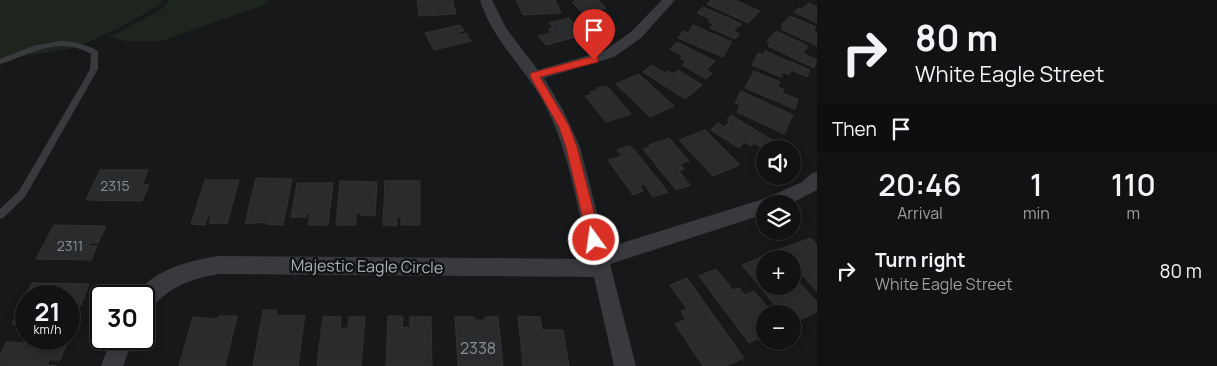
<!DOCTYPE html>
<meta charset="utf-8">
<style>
:root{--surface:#111213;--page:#1e2021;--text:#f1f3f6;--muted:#9c9ea0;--line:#303233}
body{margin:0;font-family:Manrope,sans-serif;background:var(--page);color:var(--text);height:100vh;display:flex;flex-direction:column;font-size:19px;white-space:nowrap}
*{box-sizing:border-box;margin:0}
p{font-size:16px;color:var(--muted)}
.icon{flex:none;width:28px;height:28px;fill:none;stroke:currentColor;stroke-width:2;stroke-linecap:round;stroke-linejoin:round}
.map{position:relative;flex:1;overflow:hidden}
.side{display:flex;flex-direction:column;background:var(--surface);width:400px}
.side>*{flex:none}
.guide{background:#111213;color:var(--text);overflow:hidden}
.tools{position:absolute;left:756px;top:140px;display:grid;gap:10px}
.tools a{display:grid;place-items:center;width:45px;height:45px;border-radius:50%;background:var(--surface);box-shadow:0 2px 8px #0003,0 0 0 1px var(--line);font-size:25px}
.speed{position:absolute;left:15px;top:285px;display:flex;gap:10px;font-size:25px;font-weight:700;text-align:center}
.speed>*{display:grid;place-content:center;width:65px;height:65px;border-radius:50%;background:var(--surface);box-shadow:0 2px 8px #0003,0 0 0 1px var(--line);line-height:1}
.speed small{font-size:12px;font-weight:400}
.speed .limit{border:2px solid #111;border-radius:8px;background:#fff;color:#111}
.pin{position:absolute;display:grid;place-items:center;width:42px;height:42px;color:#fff;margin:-51px -21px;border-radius:50% 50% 50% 0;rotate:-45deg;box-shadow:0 0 5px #0007}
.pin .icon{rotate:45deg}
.me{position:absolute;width:55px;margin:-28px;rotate:346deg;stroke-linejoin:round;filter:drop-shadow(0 0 4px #0008)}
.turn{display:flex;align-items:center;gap:18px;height:105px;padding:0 15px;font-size:22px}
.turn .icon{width:65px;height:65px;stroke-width:2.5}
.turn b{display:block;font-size:35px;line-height:42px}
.then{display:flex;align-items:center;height:48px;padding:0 15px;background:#0003;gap:10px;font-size:19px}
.eta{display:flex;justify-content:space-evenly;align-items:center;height:85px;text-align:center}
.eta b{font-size:30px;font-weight:600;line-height:35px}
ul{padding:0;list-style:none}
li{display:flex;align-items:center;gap:15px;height:65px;padding:0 15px}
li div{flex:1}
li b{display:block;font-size:19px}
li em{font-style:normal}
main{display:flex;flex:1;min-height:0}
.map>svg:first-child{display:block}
.green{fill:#1d251e}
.building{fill:#2a2b2d;stroke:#313235}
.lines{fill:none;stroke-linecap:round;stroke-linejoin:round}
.service{fill:#383a3e;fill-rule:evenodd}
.minor{fill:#383a3e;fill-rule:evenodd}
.route{fill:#d93025;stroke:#8d1f18}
.labels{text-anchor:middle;stroke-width:5;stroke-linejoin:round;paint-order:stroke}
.number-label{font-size:14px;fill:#888e95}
.street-label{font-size:16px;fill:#a9b0b9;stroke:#121314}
.near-number-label{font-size:16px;fill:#888e95}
</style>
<main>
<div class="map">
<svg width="817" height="366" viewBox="0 0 817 366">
<rect width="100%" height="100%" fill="#171819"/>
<path class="green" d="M0 0H163L158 6 118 29 74 48 19 57 0 65Z
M169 0H269L264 5 161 41H125L109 37 163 8Z"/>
<path class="building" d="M417 0H453L454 7 449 8H455L456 14 419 16Z
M516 0H555L561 13 523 15Z
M577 0H598L606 8 599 10 602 13 598 14 606 22 595 25 572 2Z
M711 0H735L760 11 748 23 707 4Z
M809 3 817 7V23L794 12 799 8 802 9Z
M703 7 742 24 733 31 739 34 735 39 710 28 713 24 708 22 710 19 697 13Z
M790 16 816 27 813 31 817 33V46L781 29 784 26 781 25Z
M569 18 575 24 570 25 580 36 546 45 538 36 551 33 548 29 553 28 549 23Z
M460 25 464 31 458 32 460 35 466 33 471 41 434 50 425 33Z
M693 25 732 42 723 57 678 38 683 31 688 33Z
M776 31 808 46 803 53 817 60 814 68 768 46 770 43 767 41Z
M677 42 715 61 706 70 712 73 706 79 682 65 686 61 680 58 683 56 670 49Z
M765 51 810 70 807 77 791 70 789 75 783 72 781 77 752 65 758 53 763 55Z
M652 65 665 73 668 71 673 74 678 70 702 85 685 99 643 72Z
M754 71 780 82 778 87 784 90 782 93 798 99 795 109 745 88Z
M639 74 674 106 650 117 616 84Z
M607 86 631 114 606 122 585 96 592 94 590 92 598 90 597 88Z
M741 91 793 115 784 134 737 112 740 105 735 103Z
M731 115 780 145 777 149 765 150 754 143 751 146 745 142 739 148 711 130 718 123 724 127 729 122 727 120Z
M705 130 740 165 713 176 679 140Z
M669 138 689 161 680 164 684 169 679 171 690 185 676 190 643 149 650 147 649 145Z
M630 146 636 152 668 192 653 197 644 184 640 186 643 191 633 195 608 160 622 156 617 150Z
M100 170H148L142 185H149L142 201 86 200Z
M256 178 292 179 283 225 266 224 267 222 245 224Z
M205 180H239L227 224 209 223 211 215H208L205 225 191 224Z
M340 181 377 182 375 216 360 215 361 213H356V225H336Z
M385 181H420V225H401V217H397V226L383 225Z
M297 183H333L328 225H308L310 213H307L306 217H291Z
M54 225 106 226 98 243H89L88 246H97L91 260 36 259Z
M811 238 817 245V292L792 263V259H788L780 249Z
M773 252 779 259H765V286H792V274L817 302V312L792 323V314H782L742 265Z
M716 269 733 290 739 288 745 295 754 291 773 314H765V335L749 343 699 276Z
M687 278 744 358 726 366H703L675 324 686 319 681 311 687 309 670 285Z
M32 283 89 284 81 305 70 304 69 308V296H26V325L12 324Z
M69 308H79L72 325H69Z
M263 310H277L276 316 305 315 298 366H253Z
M219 316H237L225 366H179L193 317 218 319Z
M323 316 341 317 340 328H348L349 317H365L361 366H317Z
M388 316H403L402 327 410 328V317H431L432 366H386Z
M518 316 540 317 542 330H563L569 366H523Z
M455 317H474L475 320H485V317H498L503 366H458Z
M6 342 67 343 60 360H49L47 365 57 366H0V355Z"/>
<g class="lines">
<path class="service" d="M60 41C74 41 85 44 98 51V69L25 197 3 218 0 219V209L19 191 84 80 90 69 91 54C58 35 32 54 0 64V59L33 46Z"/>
<path class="minor" d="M480 0H492L506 28 538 70 604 51 631 32 662 0H675L641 38 614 57 544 78 563 110 580 147 606 248 766 198 802 182 811 174 817 172V190L790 204H765V214L610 264 636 366H614L594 277 219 274C200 277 182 282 166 294 158 300 153 308 144 311V296H136C151 270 191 260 219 256L589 259C577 205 569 149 543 101 523 66 492 39 480 0Z
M111 339H133L123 366H101Z"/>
</g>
<path class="route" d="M594 56 598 57V62L540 77 569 126 577 147 601 240 599 244 594 246 590 244 588 240 566 147 559 127 530 76 531 73Z"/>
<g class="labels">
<g class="number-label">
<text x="115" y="191">2315</text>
<text x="70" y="251">2311</text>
</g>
<g class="street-label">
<text transform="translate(367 266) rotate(1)" y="6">Majestic Eagle Circle</text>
</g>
<g class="near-number-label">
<text x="478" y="354">2338</text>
</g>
</g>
</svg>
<div class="tools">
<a><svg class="icon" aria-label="sound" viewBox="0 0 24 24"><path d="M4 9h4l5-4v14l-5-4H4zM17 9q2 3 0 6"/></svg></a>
<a><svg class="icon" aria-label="layers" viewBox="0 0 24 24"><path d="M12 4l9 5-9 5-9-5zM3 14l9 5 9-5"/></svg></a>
<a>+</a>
<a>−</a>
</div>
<div class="speed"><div>21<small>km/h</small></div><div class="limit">30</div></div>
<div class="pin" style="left:594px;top:60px;background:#d93025"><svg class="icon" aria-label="arrive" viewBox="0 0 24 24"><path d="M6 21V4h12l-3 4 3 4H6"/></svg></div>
<svg class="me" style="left:594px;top:240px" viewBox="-20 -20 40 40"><circle r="17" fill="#d93025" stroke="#fff" stroke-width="3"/><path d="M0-11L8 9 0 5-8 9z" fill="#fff"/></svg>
</div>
<section class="side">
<div class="guide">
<div class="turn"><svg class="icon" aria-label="right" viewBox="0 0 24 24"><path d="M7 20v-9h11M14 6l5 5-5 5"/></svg><div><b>80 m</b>White Eagle Street</div></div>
<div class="then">Then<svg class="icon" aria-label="arrive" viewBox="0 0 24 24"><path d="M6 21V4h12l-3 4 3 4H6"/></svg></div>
</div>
<div class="eta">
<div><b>20:46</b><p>Arrival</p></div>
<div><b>1</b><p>min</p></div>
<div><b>110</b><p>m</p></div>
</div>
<ul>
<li><svg class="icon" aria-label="right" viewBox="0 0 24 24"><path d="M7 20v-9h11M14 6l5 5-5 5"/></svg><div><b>Turn right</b><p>White Eagle Street</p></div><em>80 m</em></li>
</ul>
</section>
</main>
